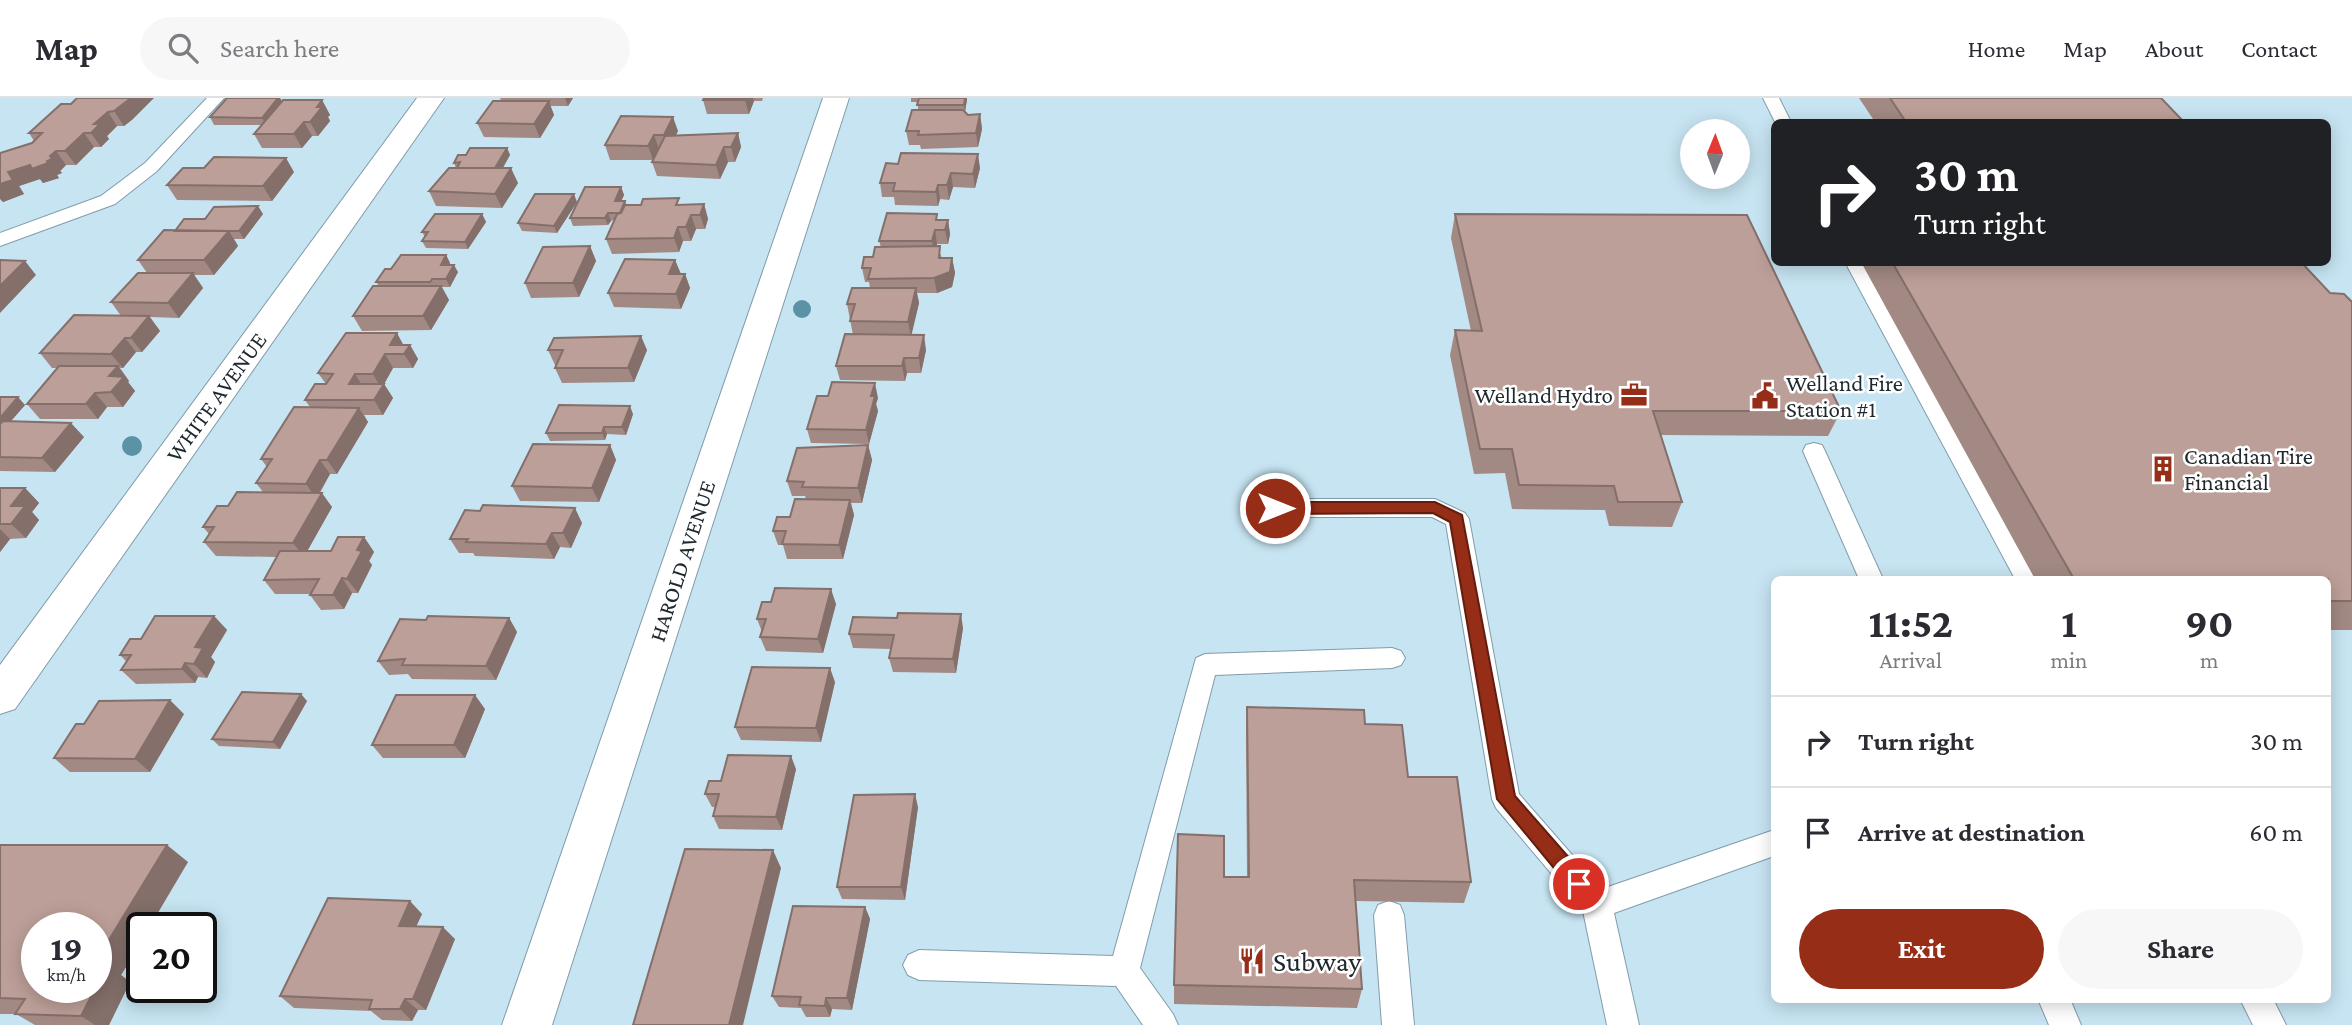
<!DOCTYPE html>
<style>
:root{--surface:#fff;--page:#f7f7f7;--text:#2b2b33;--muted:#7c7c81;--line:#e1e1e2;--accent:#952d17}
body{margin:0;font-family:"Crimson Pro",serif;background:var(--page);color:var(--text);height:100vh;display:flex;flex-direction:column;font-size:26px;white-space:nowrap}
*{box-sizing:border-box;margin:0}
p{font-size:23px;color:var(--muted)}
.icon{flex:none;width:38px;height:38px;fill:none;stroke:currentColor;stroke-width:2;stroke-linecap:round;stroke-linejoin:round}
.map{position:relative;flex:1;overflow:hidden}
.drawer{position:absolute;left:1771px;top:478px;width:560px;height:427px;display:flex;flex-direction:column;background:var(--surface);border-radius:10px;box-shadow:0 4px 18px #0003}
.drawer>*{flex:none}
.top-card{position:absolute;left:1771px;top:21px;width:560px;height:147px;border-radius:10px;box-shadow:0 4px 18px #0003;background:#202124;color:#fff;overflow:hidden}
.needle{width:46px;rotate:1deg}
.controls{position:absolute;left:1680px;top:21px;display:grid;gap:14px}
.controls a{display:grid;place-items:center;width:70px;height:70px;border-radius:50%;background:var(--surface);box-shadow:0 4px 18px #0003;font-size:35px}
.speed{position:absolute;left:21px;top:814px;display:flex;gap:14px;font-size:35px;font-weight:700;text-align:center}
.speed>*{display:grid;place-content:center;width:91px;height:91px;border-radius:50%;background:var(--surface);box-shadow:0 4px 18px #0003;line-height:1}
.speed small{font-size:18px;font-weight:400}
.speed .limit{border:4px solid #111;border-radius:10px;background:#fff;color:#111}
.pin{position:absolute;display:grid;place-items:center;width:60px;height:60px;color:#fff;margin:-30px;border:4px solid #fff;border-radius:50%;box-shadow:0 2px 7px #0007}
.me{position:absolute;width:77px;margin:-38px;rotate:90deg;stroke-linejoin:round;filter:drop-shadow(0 0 5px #0008)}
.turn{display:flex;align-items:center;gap:24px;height:147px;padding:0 28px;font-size:32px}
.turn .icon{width:91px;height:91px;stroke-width:2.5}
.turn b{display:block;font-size:49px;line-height:60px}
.eta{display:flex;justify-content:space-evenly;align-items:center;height:119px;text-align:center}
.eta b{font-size:42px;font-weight:700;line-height:49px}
.primary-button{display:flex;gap:14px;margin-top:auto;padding:14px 28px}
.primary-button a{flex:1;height:80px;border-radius:42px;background:var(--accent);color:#fff;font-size:28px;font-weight:700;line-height:80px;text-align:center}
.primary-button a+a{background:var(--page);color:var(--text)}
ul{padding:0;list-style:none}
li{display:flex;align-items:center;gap:21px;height:91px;padding:0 28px;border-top:2px solid var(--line)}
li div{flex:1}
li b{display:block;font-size:26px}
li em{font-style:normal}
header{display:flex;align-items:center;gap:42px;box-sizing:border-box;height:98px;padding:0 35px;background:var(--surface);border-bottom:2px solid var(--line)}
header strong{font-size:33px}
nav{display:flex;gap:38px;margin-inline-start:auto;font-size:24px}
.search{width:490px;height:63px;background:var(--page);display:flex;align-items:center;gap:18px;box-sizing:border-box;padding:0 24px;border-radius:38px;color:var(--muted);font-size:26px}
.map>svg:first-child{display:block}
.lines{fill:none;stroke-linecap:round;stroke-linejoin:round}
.lane-casing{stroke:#819caa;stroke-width:2}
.street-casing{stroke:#819caa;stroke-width:2}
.lane{fill:#fff;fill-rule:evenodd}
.street{fill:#fff;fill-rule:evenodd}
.tree{fill:#5c92a6}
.wall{fill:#a28983}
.shaded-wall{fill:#846f6a}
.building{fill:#bc9f98;stroke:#846f6a;stroke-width:2}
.route{fill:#952d17;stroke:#611d0f;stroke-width:2}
.labels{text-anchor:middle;stroke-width:5;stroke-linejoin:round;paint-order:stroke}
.poi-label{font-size:23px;fill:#1e292e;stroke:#fff;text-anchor:start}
.street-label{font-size:23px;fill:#1e292e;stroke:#fff}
.near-poi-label{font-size:28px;fill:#1e292e;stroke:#fff;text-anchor:start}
</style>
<header>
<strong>Map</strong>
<div class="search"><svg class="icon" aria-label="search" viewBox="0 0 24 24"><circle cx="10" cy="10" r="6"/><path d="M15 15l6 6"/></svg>Search here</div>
<nav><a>Home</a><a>Map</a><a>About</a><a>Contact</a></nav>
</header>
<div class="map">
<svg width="2352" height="927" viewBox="0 0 2352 927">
<rect width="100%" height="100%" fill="#c7e4f2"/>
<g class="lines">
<g class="lane-casing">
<path id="lane" d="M207 0H224L157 73 115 106 0 148V135L101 98 145 65Z
M1763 0H1779L1791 24H1775Z
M1845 164H1865L2039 481H2015Z
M1814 345 1822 347 1825 353 1883 481H1859L1803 353 1806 347Z
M1275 401H1435L1465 415 1469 421 1519 696 1602 791 1774 732V758L1614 815 1639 927H1607L1583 813 1496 710 1492 701 1446 426 1432 419H1275L1267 416 1263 410 1267 404Z
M1392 550 1401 553 1405 560 1401 567 1392 570 1215 577 1140 870 1173 916 1178 927H1143L1116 888 919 882 908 877 903 867 908 857 919 852 1113 858 1196 560 1205 556Z
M1389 803 1400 807 1404 817 1414 927H1382L1374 817 1378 807Z
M2038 901H2070L2081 927H2049Z
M2240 901H2273L2286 927H2253Z"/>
</g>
<g class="street-casing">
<path id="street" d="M417 0H444L15 611 0 616V567Z
M823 0H849L552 927H502Z"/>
</g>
<use href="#lane" class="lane"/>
<use href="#street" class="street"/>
</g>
<g class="tree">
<circle cx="802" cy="211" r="9"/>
<circle cx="132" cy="348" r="10"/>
</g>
<path class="wall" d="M77 0 133 21 124 28H117L107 38 109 41 101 49H94L76 67H66L60 73 62 75 57 77 59 80 43 85 40 81 19 88 24 96 3 104 1 101 32 45 34 43 29 35 71 6Z
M227 0H280L282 3 322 2 330 17 328 19 330 23 318 38H312L302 50H262L254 36 261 27H214L210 19Z
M500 0H573L568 8H550L554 17 540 40 484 39 477 25 501 3Z
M704 0H763L762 3H754L749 16H707L703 2Z
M911 0H967L965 14 968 17 980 16 982 31 978 49 921 51 920 47H909L906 33 918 12V4H911Z
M1859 0H2161L2184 24H1875Z
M621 18 678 33 676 37 738 35 741 49 735 64H728L720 81 657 78 652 64 653 62H610L605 47Z
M507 50 510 57 502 70 518 85 502 110 436 108 429 93 456 70 454 65 466 57Z
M980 70 975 90 953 89 949 102 940 101 938 108 895 107 894 99H882L880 85Z
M294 74 272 103 177 102 167 87Z
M621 89 624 97 621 103H625L627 107 704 106 708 121 705 131H696L691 143H683L679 154 612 156 606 141 614 122 611 123 608 127 573 128 570 120Z
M577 104 557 135 522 133 518 125Z
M263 116 244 141H234L238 148 214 177H194L203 190 179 220 150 219 160 233 142 254H136L123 270H120L129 283 128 284 135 293 123 309H107L98 321H40L27 306 58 270H52L40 255 121 218 111 204 147 175 138 162 175 133 205 121Z
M482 116 486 124 468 151 426 150 422 143 425 139 422 134Z
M1455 116 1841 313 1828 338 1661 337 1682 404 1672 429 1609 428 1605 412 1512 411 1505 375 1474 376 1450 257 1455 232 1471 233 1451 140Z
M938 122H948L950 136 948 146H937V148L942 160H952L955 175 952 189 937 195H917L919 205 911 237 926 252 921 275H907L905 283 840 282 836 268 853 237 847 206 870 190 869 184H865L862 170 873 159 881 149 879 143Z
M590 148 596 163 579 199 531 200 525 185Z
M446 157 450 165 449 167 458 174 450 189H442L449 202 431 232 362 233 353 218 379 188 376 184 391 171Z
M675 162 680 176H685L690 190 681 211 614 209 608 195Z
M1861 164H2301L2330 195 2352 204V532H2328V481H2035Z
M403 247H410L418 261 413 270H393L384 286 393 300 383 317H364L368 324 337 376H330L320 395 332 409 307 453H331L364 439 374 454 369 463 372 467 358 495H352L344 511 321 512 310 497 311 496H275L264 482 277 459 216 458 204 444 209 436 203 429 228 408 263 394 256 385 267 369 261 361 310 309 305 302 326 286 318 275Z
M548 252H647L634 284 562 285 555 270 556 267H555Z
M0 299 25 307 11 323 84 339 55 374 0 373Z
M878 300 876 306 878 313 869 346 811 345 807 331Z
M633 316 626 337 607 336 605 342 550 343 546 335Z
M610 347 616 362 599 404 520 403 512 388Z
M868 347 872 362 862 405H851L854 417 843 461H787L783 447H778L773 433 790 419 806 401 805 398H792L787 383Z
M0 390H25L39 405 32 414 39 422 26 440 10 441 0 454Z
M582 425 571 450 560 449 554 461 475 458 473 455H459L450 441Z
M836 506 823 555 766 553 760 539 762 534 757 521Z
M214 518 227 532 211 559 215 564 207 580 198 579 195 585 136 586 121 572 127 564 120 557 141 541Z
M509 520 517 534 496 582 412 581 408 576 389 577 378 563 426 522Z
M963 530 956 575 893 574 889 560 891 551 853 550 849 536Z
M835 584 821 644 741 642 735 629Z
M307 603 280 651 219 648 212 641Z
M1247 609 1365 626 1408 679 1471 784 1464 805 1356 803 1362 891 1357 910 1174 906V887L1224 779H1247L1246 632Z
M485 611 465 660H383L372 647Z
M184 616 150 674H70L54 660Z
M796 671 782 732 719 731 713 718 715 709H712L705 696 721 683Z
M918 709 905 802 842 801 837 789Z
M0 747 188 764 142 830V843L121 877 130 884 109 927H35L16 916H0Z
M865 809 870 821 852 912 832 911 830 919H806L801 910 779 909 772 898Z
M422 816 416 828 455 841 426 912H418L412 923 382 922 371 913 294 910 280 898Z"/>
<path class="shaded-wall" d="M131 0H154L133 21 124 28 114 13Z
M278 0H280L283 6 266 27 262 20Z
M565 0H573L568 8Z
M746 0H753L754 3 749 16 745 2Z
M965 0H967V2L965 14 964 7Z
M322 2 330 17 328 19 330 23 318 38 310 24 317 9Z
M549 3 554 17 540 40 534 26Z
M108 14 117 28 107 38 109 41 101 49 91 35 94 26Z
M980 16 982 31 978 49 976 35Z
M673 19 678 33 669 51 664 37Z
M304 24 312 38 302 50 294 36Z
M84 35 94 49 76 67 65 53Z
M738 35 741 49 735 64 731 49Z
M654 37 659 51 653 62 648 48Z
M724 49 728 64 720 81 716 67Z
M507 50 510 57 498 79 494 71Z
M56 53 66 67 60 73 62 75 57 77 59 80 43 85 40 81 19 88 24 96 3 104 0 101V86L8 74 50 58Z
M978 56 980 70 975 90 973 76Z
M286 60 294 74 272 103 263 88Z
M511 70 518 85 502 110 495 96Z
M951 75 953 89 949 102 947 87Z
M938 87 940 101 938 108 936 94Z
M621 89 624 97 618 110 615 103Z
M574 96 577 104 557 135 554 128Z
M704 106 708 121 705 131 700 117Z
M258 108 263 116 244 141 239 133Z
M608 115 611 123 608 127 605 120Z
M482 116 486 124 468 151 465 144Z
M691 117 696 131 691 143 686 129Z
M948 122 950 136 948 146 945 132Z
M678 129 683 143 679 154 674 140Z
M935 132 937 146 934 158 932 143Z
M229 133 238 148 214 177 204 162Z
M590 148 596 163 579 199 573 185Z
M446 157 450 165 444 174 441 167Z
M952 160 955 175 952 189 937 195 934 180Z
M675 162 681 176H669Z
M25 163 36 177 0 215V188Z
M454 167 458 174 450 189 446 181Z
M193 175 203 190 179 220 168 205Z
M685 176 690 190 681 211 676 196Z
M441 188 449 202 431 232 423 218Z
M916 190 919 205 911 239 908 224Z
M149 218 160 233 142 254 131 240Z
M397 235 405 250 390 247Z
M924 237 926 252 921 275 919 260Z
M641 238 647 252 634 284 628 270Z
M125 240 136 254 123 270 111 256Z
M410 247 418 261 413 270 404 256Z
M385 256 393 270 384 286 393 300 383 317 374 302 381 290 373 276Z
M904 260 907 275 905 283 902 268Z
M118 268 129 283 128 284 135 293 123 309 111 294 109 278Z
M355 276 364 290 349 286Z
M875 285 878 300 876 306 878 313 869 346 866 332 871 298Z
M95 295 107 309 98 321 86 306Z
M18 299 25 307 3 332 0 328V320Z
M630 308 633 316 626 337 622 329Z
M359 310 368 324 337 376 327 362Z
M71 325 84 339 55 374 42 360Z
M604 329 607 336 605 342 602 335Z
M610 347 616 362 599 404 592 390Z
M868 347 872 362 862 405 858 390Z
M320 362 330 376 316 400 306 386Z
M25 390 39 405 32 414 39 422 26 440 11 426V408Z
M322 395 332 409 304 459 293 445Z
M850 402 854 417 843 461 839 447Z
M575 410 582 425 571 450 563 435Z
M0 431 10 441 0 454Z
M552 435 560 449 554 461 546 446Z
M364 439 374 454 369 463 372 467 358 495 347 481 357 452Z
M342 480 352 495 344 511 333 497Z
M831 491 836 506 823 555 818 541Z
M961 516 963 530 956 575 953 561Z
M214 518 227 532 211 559 215 564 207 580 194 566 195 549Z
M509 520 517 534 496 582 486 568Z
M185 565 198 579 195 585 182 571Z
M830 570 835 584 821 644 816 630Z
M301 596 307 603 280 651 273 644Z
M475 597 485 611 465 660 454 647Z
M170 602 184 616 150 674 135 661Z
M791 658 796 671 782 732 776 719Z
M915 696 918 709 905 802 901 789Z
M167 747 188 764 149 830H142V843L121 877 130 884 109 927H95L81 918 96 889V863Z
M773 752 781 770 743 927H729Z
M410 803 422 816 411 840 399 828Z
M865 809 870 821 852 912 847 900Z
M443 829 455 841 426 912 413 901Z
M826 900 832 911 830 919 825 908Z
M405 901 418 912 412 923 400 911Z"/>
<path class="building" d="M77 0H131L114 13 108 14 94 26H100L91 35H84L65 53H56L50 58 52 61 47 63 48 65 32 71 30 67 8 74 13 82 0 86V55L32 45 42 35H29L61 6H71Z
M227 0H278L262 20 210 19Z
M704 0H746L745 2H703Z
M919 0H965L964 7H917Z
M1890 0H2161L2184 24H1906Z
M283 2H322L317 9H322L310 24H304L294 36H254Z
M493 3H549L534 26 477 25Z
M912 12H963L968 17 980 16 976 35 918 37 919 33H906Z
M621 18 673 19 664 37H654L648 48 605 47Z
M738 35 731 49H724L716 67 652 64 665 38Z
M470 50H507L495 70H457L460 64 454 65 458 57H466Z
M901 55 978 56 973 76 951 75 947 87H938L936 94 893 93 895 85H880L886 65 898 66Z
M214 59 286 60 263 88 167 87 183 70H204Z
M449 70H511L495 96 429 93Z
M585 89H621L615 103H625L620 115H608L605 120H570Z
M535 96H574L554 128 518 125Z
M679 100 676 107 704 106 700 117H691L686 129H678L674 140 606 141 617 116 621 115 625 107H641L643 101Z
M258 108 239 133H175L184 121H205L214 109Z
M887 115 937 116 936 122H948L945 132H935L932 143H879Z
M435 116H482L465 144 422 143 428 134H422Z
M1455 116 1747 117 1841 313H1653L1682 404H1618L1614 388 1519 387 1512 351H1480L1455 232 1482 233Z
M164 132 229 133 204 162H138Z
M590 148 573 185H525L543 149Z
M940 148 939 160H952L950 174 934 180 868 181 871 170H862L864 159H873L875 149Z
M401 157H446L441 167H454L446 181H432L430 184H376L385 171H391Z
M625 161 675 162 669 176H685L676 196 608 195Z
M0 162 25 163 0 188Z
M1892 164H2301L2330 195 2344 196 2352 204V503H2328V481H2074Z
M138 175H193L168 205 111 204Z
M373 188H441L423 218H353Z
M852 190H916L908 224 850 223 855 206H847Z
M74 217 149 218 131 240H125L111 256 40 255Z
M346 235H397L390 247H410L404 256H385L373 276H355L349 286H384L374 302H305L315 286H326L333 276 318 275Z
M845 236 924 237 919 260H904L902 268H836Z
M641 238 628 270H555L563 252H548L554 240Z
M59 268H118L109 278 124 279 111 294 95 295 86 306H27Z
M832 284 875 285 871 298H875L866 332 807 331 817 298H828Z
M0 299H18L0 320Z
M559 307 630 308 622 329H604L602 335H546Z
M294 309 359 310 327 362H320L306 386 256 385 272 361H261Z
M3 323 71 325 42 360 0 359V326Z
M533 346 610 347 592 390 512 388Z
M868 347 858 390 802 389 804 384 787 383 797 350Z
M0 390H25L11 408H25L11 426H0Z
M237 394 322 395 293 445 204 444 214 429H203L217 408H228Z
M795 401 850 402 839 447 782 446 786 433H773L777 419H790Z
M483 407 575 410 563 435H552L546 446 466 444 468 441H450L465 412 480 413Z
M338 439H364L357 452 362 453 347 481 342 480 333 497H310L319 481 264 482 280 453H331Z
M775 490 831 491 818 541 760 539 766 521H757L762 504H771Z
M898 515 961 516 953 561 889 560 894 537 849 536 853 519 897 520Z
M155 518H214L195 549 203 550 194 566 185 565 182 571 121 572 131 557H120L130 541H141Z
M428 518 509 520 486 568 402 567 405 561 378 563 400 521 426 522Z
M752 569 830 570 816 630 735 629Z
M242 594 301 596 273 644 212 641Z
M396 597H475L454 647H372Z
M170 602 135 661 54 660 76 626H84L99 603Z
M1247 609 1364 612 1365 626 1402 627 1408 679H1457L1471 784 1354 782 1362 891 1174 887 1178 736 1224 738V779H1249Z
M728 657 791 658 776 719 713 718 719 696H705L709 683H721Z
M915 696 901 789H837L854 697Z
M0 747H167L96 863V830H37V889H96L81 918 15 916 25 901 0 900Z
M685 751 773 752 729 927H633Z
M328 800 410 803 399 828 443 829 413 901H405L400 911H369L372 902 280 898Z
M793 808 865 809 847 900H826L825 908 799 907 801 899 772 898Z
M96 867H107L96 888Z"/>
<path class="route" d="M1275 404H1435L1462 417 1515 698 1586 779 1588 786 1586 792 1579 794 1572 792 1497 701 1450 424 1433 415 1275 416 1268 410Z"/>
<defs>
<g id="office-bare" transform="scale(2.1)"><path d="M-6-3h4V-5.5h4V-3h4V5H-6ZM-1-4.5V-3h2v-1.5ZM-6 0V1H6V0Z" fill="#952d17" stroke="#fff" stroke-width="2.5" paint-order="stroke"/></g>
<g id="civic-bare" transform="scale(2.1)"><path d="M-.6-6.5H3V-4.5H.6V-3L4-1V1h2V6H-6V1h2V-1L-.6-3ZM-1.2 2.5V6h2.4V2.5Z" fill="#952d17" stroke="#fff" stroke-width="2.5" paint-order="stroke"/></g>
<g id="building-bare" transform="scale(2.1)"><path d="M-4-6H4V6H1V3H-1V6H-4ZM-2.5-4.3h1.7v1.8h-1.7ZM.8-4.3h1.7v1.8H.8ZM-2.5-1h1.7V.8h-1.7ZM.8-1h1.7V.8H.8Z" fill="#952d17" stroke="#fff" stroke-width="2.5" paint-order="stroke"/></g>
<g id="restaurant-bare" transform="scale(2.1)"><path d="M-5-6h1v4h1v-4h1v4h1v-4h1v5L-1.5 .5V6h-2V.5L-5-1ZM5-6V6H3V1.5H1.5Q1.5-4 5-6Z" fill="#952d17" stroke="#fff" stroke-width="2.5" paint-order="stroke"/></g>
</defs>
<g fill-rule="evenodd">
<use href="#office-bare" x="1634" y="297"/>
<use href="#civic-bare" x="1765" y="298"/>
<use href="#building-bare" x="2163" y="371"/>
<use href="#restaurant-bare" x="1252" y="863"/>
</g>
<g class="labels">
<g class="poi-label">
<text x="1786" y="293">Welland Fire<tspan x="1786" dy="26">Station #1</tspan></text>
<text x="1613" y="305" text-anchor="end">Welland Hydro</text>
<text x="2184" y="366">Canadian Tire<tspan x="2184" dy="26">Financial</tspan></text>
</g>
<g class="street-label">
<text transform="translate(216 299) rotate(-54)" y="8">WHITE AVENUE</text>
<text transform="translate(682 463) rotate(-72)" y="8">HAROLD AVENUE</text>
</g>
<g class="near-poi-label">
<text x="1273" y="873">Subway</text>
</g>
</g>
</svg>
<div class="controls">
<a><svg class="needle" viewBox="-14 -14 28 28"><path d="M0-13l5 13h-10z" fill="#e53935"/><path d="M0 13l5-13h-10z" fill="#7c7c81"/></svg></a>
</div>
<div class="speed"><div>19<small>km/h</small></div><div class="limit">20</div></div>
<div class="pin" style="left:1579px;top:786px;background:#d93025"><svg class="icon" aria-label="arrive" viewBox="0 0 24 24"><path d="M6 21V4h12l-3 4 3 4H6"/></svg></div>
<svg class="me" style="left:1275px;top:410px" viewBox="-20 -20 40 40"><circle r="17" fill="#952d17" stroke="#fff" stroke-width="3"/><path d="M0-11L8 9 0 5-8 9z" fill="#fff"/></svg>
<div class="top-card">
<div class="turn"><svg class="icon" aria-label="right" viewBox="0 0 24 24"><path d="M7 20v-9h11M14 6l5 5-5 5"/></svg><div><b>30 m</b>Turn right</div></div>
</div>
<section class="drawer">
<div class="eta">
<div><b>11:52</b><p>Arrival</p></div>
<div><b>1</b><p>min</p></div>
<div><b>90</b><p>m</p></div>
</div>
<ul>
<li><svg class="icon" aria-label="right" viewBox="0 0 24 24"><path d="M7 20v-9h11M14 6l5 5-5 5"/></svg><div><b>Turn right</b></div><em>30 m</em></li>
<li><svg class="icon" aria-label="arrive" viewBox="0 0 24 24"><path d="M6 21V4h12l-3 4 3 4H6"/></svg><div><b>Arrive at destination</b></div><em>60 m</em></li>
</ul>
<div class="primary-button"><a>Exit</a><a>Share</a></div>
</section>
</div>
